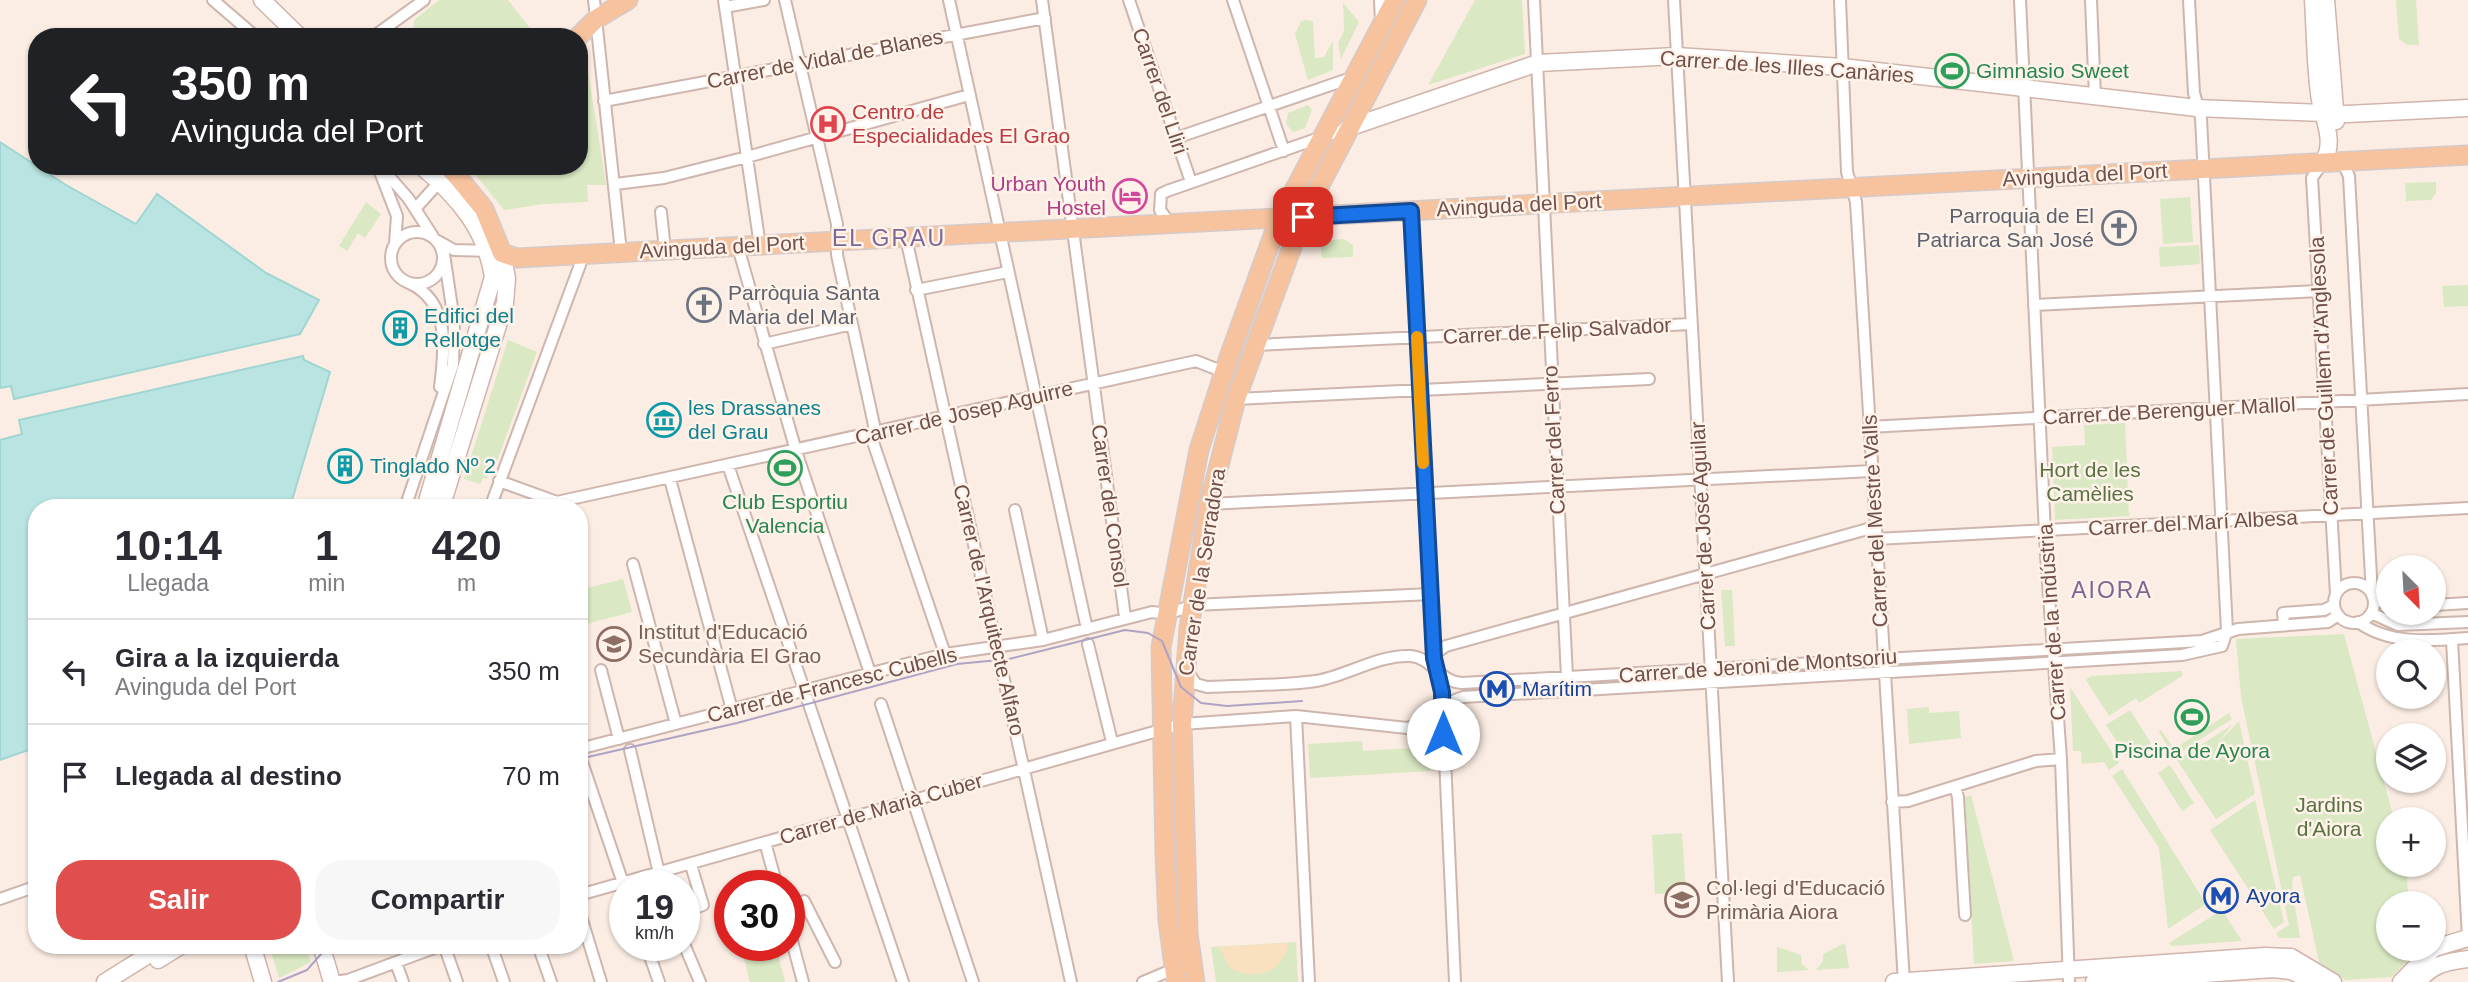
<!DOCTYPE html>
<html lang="es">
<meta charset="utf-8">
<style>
:root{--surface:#fff;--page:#f7f7f7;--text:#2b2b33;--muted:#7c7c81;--line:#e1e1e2;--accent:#e04f4d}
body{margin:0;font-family:Arial,sans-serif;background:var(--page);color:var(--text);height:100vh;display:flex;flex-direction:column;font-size:26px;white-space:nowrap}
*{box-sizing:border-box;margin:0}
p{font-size:23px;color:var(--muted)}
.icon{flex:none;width:38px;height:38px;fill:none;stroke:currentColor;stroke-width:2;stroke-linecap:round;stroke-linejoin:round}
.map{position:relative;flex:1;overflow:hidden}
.drawer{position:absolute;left:28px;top:499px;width:560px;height:455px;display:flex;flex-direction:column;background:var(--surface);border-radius:28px;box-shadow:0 2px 5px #0004}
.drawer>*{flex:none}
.banner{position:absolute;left:28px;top:28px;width:560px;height:147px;border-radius:28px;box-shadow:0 2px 5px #0004;background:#202124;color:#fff;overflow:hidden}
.needle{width:46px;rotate:156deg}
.fabs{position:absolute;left:2376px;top:555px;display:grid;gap:14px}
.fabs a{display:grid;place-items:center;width:70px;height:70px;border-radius:50%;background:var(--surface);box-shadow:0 2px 5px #0004;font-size:35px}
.speed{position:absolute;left:609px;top:870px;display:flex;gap:14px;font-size:35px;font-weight:700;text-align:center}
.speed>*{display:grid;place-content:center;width:91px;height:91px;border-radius:50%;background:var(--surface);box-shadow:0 2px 5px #0004;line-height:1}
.speed small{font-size:18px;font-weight:400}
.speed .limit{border:10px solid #d22;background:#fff;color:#111}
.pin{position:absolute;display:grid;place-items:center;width:60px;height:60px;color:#fff;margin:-30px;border-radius:14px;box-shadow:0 4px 10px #0006}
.me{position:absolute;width:77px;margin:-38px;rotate:0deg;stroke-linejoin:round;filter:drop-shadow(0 0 5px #0008)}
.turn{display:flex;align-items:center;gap:24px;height:147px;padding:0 28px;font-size:32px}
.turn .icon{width:91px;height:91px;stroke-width:2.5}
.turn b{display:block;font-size:49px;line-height:60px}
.eta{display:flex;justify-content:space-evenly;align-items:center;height:119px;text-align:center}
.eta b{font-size:42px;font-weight:600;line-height:49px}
.button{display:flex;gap:14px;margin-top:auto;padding:14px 28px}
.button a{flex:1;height:80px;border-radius:28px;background:var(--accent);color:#fff;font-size:28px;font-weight:600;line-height:80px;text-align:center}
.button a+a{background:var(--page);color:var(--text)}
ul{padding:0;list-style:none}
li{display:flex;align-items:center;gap:21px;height:105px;padding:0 28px;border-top:2px solid var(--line)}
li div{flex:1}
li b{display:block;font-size:26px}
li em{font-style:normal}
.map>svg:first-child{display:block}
.green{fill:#dae8c3}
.sand{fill:#f9e0bf}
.water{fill:#b9e4e1;stroke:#a0d5d2;stroke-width:2}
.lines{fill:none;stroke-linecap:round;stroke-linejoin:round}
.street-casing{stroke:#ceb5ad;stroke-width:14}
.secondary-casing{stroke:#d1b4ab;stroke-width:19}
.primary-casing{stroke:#d5cac9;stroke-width:21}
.street{stroke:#fff;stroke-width:10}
.secondary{stroke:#fff;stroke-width:16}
.primary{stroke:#f7c39e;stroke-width:18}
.tram{stroke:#aea3c4;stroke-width:2}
.route-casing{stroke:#114b97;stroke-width:18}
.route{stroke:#1a73e8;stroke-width:12}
.slow{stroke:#f59e0b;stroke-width:12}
.labels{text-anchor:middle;stroke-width:5;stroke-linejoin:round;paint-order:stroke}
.street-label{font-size:21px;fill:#72504a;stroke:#fef2e9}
.leisure-label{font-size:21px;fill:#27864d;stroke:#fef2e9}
.health-label{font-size:21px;fill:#be3a42;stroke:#fef2e9;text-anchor:start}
.hotel-label{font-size:21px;fill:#b23c85;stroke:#fef2e9;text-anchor:end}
.worship-label{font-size:21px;fill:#5b616d;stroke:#fef2e9;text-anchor:end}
.culture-label{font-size:21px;fill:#0d838f;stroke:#fef2e9;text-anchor:start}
.park-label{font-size:21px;fill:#597241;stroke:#fef2e9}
.education-label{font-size:21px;fill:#785e54;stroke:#fef2e9;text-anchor:start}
.transit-label{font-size:21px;fill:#164399;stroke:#fef2e9;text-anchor:start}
.neighbourhood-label{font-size:23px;letter-spacing:2px;fill:#7c6695;stroke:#fef2e9}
</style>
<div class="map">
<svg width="2468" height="982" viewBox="0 0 2468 982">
<rect width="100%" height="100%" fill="#fbede3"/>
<path class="green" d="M439 0H508L537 37H413L414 20Z
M1475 0H1522L1525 54 1428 85Z
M2396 0H2416L2419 45H2407L2399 39Z
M1343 3 1359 22 1341 59 1338 43 1344 31Z
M1306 20 1313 21 1315 58 1324 57 1333 41V70L1308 80 1295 34 1301 21Z
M586 58 606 185H587L588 202 543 204 504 210 475 174 478 166H579V65Z
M1308 105 1312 110 1305 128 1293 132 1286 124 1288 113Z
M2436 182V193L2431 200 2406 201 2405 183Z
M2190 197 2193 242 2163 244 2160 199Z
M366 202 381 214 365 238 358 233 347 251 339 246Z
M1344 239 1353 245V257L1322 258 1320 241Z
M2199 245 2200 264 2160 267 2159 247Z
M2468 285V306L2444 307 2442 286Z
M508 340 537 352 496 464 492 463 487 479 483 478 480 484 464 479Z
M2125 423 2129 516 2055 520 2052 447 2085 445 2084 425Z
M623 579 632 612 579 626V590Z
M1721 590H1732L1735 646H1725Z
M2344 634 2394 819H2389V864L2406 865 2409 903H2389V948L2411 949 2412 956 2392 977 2345 980 2319 962 2300 875 2293 877 2292 887 2300 938H2279L2276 933 2289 925 2241 697 2236 639Z
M2182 671V676L2139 703 2136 698 2109 716 2086 680 2091 676Z
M2070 687 2119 763 2109 770 2104 762 2082 764 2081 751H2073Z
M1929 707V713L1959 711 1961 738 1909 744 1907 709Z
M2130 710 2151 743 2128 758 2106 725Z
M2229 713 2232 719 2174 756 2159 732 2161 730 2174 749Z
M2239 721 2255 794 2216 819 2177 760 2232 725 2216 745Z
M1362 741 1363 751 1429 747 1430 771 1310 778 1308 744Z
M2170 765 2194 803 2182 811 2158 773Z
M2122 769 2206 904 2168 929 2159 848 2112 776Z
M1971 795 2014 961 1974 964 1965 797Z
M2255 800 2284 922 2274 929 2210 830Z
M1682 833 1686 892 1655 894 1652 835Z
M2222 910 2242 941 2171 946 2169 943Z
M1296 942 1298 982H1216L1211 947Z
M1845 943 1849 968 1816 970 1823 961V954Z
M293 945H305L311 962 279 978 271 952Z
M776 946 785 982H750L743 955Z
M1777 947 1801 955 1802 964 1809 970 1777 972Z"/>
<path class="sand" d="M1288 943C1284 973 1254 982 1230 968L1219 947Z"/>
<path class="water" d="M0 142 66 185 136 224 157 194 266 273 319 300 300 334 14 399 11 386 0 388Z
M303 356 304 360 330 372 290 507 37 508V747L0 760V440L22 434 19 420Z"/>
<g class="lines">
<g class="street-casing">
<path id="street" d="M213 0 256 37
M594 0 621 252
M724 0 760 246
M785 0 837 224V255L874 425 873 442 945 654
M949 0 1087 629
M1042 0 1125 617
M1129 0 1191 182
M1233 0 1284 151
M1380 0 1381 22
M1534 0 1567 677
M1674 0 1728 982
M1840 0 1847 172 1856 202 1904 982
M2020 0 2046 555 2061 759 2069 982
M2091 0 2095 97
M725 7 764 0
M373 37 424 0
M604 101 1045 18
M1176 138 1354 77
M2342 161 2349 176 2372 595
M2323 162 2312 178 2336 594
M380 166 408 198 432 235
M380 172 397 216 395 243
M615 184 664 178 747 157 969 95
M415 209 441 180
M1411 210 1434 658 1442 692 1455 982
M661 212 665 250
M1171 225 1160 210 1161 194 1167 191 1348 128
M391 258a26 26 0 1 1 52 0a26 26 0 1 1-52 0Z
M906 238 1071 982
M438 241 454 250 493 251
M738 247 796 451 870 673
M409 283C450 301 445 349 440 387
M916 290 1008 272
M2034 305 2319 291
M764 344 852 324
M1256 345 1691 324
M1236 399 1649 379
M1869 427 2468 394
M728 465 903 982
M670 479 732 710
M499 481 557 502 1196 361 1224 372
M1209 504 1872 471
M405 508 453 365 454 321 444 254
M490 508 584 254
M1015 510 1043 640
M1876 539 2468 508
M633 564 676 724
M2334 603a20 20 0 1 1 40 0a20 20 0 1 1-40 0Z
M2374 600 2389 604
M2434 605 2468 603
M2371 613 2398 625 2468 622
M2358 622C2390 645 2430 641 2468 638
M2284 625 2283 613 2324 610 2334 605
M2452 640 2468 938
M1088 644 1112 742
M1436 653 1446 646 1875 527
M601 670 619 739
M1187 671 1196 684 1207 687C1243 685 1280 686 1316 681 1347 676 1379 654 1411 656 1432 658 1440 682 1462 683L2202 641 2238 629 2328 622 2338 615
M881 704 973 982
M1296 716 1309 982
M579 749 945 654 1043 640 1152 612 1167 614 1194 605 1431 594
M630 750 662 886
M582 762 625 889
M1955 787 1958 797 1965 915
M1892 802 1908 801 2036 761 2061 759
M765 842 777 886
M579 895 1182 724 1296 716 1407 728C1431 724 1440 703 1463 697L2182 655 2222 646 2227 631 2201 118 2194 93 2189 0
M0 899 37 886
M804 901 835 962
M789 904H790
M579 910 601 982
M684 912 703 905 691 865
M789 930 803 982
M684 944 700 982
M444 945 457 982
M491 945 504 982
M538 945 551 982
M646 945 659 982
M396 963 403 982
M333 982 348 980 442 945
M1143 982 1174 969"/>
</g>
<g class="secondary-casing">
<path id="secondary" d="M262 0 300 37
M2313 0C2315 31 2315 62 2319 93 2321 116 2337 140 2323 162
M2326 0 2336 121
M1348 128 1538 63 1677 56 1842 67 2197 108 2347 114 2468 108
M421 166C457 196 486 229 493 277L425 508
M441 508 505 303 507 278 502 253
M252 945 263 982
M321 945 332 982
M2434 948 2468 938
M158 960 182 945
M105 982 164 945
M1894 982 2265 956 2291 957 2333 982
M2094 982 2273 969 2291 971 2315 982
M2401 982 2434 948
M2418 982C2432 964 2446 962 2468 959"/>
</g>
<g class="primary-casing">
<path id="primary" d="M578 37 596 19 628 0
M455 166 452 170 484 209 502 253 517 258 2468 155
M1176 982 1168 920 1165 853 1161 647 1199 450 1229 357 1279 219 1395 0
M1195 982 1188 934 1182 724 1189 628 1209 504 1236 399 1303 217 1417 0"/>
</g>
<use href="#street" class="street"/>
<use href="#secondary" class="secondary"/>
<use href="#primary" class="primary"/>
<path class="tram" d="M579 759 737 723 957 664 1009 659 1125 630 1148 633 1162 641 1181 687 1201 703 1227 706 1302 701
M278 982 307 970 329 945"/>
</g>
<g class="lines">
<g class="route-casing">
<path id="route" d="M1303 217 1411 211 1434 658 1442 692 1443 734"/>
</g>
<use href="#route" class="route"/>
<path class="slow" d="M1417 337 1423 463"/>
</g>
<defs>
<g id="stadium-ring" transform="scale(1.75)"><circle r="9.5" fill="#fef2e9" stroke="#2e9e5b" stroke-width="1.5"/><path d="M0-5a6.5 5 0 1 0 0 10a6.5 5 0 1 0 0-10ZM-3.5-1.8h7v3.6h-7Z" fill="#2e9e5b"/></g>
<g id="hospital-ring" transform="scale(1.75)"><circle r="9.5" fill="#fef2e9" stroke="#e0444e" stroke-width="1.5"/><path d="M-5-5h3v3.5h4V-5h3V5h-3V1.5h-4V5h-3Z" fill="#e0444e"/></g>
<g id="hotel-ring" transform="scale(1.75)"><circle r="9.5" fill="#fef2e9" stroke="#d1479c" stroke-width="1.5"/><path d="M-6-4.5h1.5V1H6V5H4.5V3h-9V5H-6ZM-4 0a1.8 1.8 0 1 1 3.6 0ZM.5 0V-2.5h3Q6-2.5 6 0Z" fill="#d1479c"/></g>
<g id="church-ring" transform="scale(1.75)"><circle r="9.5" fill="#fef2e9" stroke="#6b7280" stroke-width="1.5"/><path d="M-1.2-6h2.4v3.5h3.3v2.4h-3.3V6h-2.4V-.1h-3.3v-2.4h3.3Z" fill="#6b7280"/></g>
<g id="building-ring" transform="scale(1.75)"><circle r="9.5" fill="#fef2e9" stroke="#0f9aa8" stroke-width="1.5"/><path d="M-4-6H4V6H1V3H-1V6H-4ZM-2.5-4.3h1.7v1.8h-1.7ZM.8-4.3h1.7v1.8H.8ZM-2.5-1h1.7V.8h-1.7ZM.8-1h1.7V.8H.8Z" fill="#0f9aa8"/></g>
<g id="museum-ring" transform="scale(1.75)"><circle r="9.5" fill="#fef2e9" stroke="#0f9aa8" stroke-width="1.5"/><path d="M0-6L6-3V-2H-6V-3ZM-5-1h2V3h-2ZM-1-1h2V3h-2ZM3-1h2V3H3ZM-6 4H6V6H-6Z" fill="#0f9aa8"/></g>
<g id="school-ring" transform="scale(1.75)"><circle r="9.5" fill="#fef2e9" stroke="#8d6e63" stroke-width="1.5"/><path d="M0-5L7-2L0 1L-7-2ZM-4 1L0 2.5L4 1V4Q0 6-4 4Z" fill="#8d6e63"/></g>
<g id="metro-ring" transform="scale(1.75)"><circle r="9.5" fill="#fef2e9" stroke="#1a4fb4" stroke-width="1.5"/><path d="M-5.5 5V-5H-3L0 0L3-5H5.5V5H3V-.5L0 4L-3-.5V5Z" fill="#1a4fb4"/></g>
</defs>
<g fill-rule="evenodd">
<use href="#stadium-ring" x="1952" y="71"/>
<use href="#hospital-ring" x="828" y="124"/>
<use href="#hotel-ring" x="1130" y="196"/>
<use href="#church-ring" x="2119" y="228"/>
<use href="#church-ring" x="704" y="305"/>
<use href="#building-ring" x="400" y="328"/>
<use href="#museum-ring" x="664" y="420"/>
<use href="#building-ring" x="345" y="466"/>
<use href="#stadium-ring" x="785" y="468"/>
<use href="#school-ring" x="614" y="644"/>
<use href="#metro-ring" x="1497" y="689"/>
<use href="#stadium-ring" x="2192" y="717"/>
<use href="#metro-ring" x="2221" y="896"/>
<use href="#school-ring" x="1682" y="900"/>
</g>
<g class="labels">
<g class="street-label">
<text transform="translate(825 59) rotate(-11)" y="7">Carrer de Vidal de Blanes</text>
<text transform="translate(1787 67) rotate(4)" y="7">Carrer de les Illes Canàries</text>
<text transform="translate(1160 91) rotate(71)" y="7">Carrer del Lliri</text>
<text transform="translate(2085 175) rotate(-3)" y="7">Avinguda del Port</text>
<text transform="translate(1519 205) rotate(-3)" y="7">Avinguda del Port</text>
<text transform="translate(722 247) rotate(-3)" y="7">Avinguda del Port</text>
<text transform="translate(1557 331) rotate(-3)" y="7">Carrer de Felip Salvador</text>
<text transform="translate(2324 376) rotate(-93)" y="7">Carrer de Guillem d'Anglesola</text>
<text transform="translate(2169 411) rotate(-3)" y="7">Carrer de Berenguer Mallol</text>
<text transform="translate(964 413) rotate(-13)" y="7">Carrer de Josep Aguirre</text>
<text transform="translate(1554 440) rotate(-93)" y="7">Carrer del Ferro</text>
<text transform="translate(1110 506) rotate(82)" y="7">Carrer del Consol</text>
<text transform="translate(1875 521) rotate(-93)" y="7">Carrer del Mestre Valls</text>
<text transform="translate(2193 523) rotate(-3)" y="7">Carrer del Marí Albesa</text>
<text transform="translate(1703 526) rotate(-93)" y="7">Carrer de José Aguilar</text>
<text transform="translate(1202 572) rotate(-81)" y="7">Carrer de la Serradora</text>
<text transform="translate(989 610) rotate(77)" y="7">Carrer de l'Arquitecte Alfaro</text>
<text transform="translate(2052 622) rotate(-94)" y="7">Carrer de la Indústria</text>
<text transform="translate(1758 666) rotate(-4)" y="7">Carrer de Jeroni de Montsoriu</text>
<text transform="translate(832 685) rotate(-14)" y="7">Carrer de Francesc Cubells</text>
<text transform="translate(881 809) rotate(-16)" y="7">Carrer de Marià Cuber</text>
</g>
<g class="leisure-label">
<text x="1976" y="78" text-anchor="start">Gimnasio Sweet</text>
<text x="785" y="509">Club Esportiu<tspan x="785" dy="24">Valencia</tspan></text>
<text x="2192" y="758">Piscina de Ayora</text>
</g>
<g class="health-label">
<text x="852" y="119">Centro de<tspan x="852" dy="24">Especialidades El Grao</tspan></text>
</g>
<g class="hotel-label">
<text x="1106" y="191">Urban Youth<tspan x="1106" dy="24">Hostel</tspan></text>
</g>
<g class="worship-label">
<text x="2094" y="223">Parroquia de El<tspan x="2094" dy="24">Patriarca San José</tspan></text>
<text x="728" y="300" text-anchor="start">Parròquia Santa<tspan x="728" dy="24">Maria del Mar</tspan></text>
</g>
<g class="culture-label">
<text x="424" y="323">Edifici del<tspan x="424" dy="24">Rellotge</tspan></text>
<text x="688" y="415">les Drassanes<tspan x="688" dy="24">del Grau</tspan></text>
<text x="370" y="473">Tinglado Nº 2</text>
</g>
<g class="park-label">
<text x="2090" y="477">Hort de les<tspan x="2090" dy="24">Camèlies</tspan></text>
<text x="2329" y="812">Jardins<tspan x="2329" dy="24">d'Aiora</tspan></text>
</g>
<g class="education-label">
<text x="638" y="639">Institut d'Educació<tspan x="638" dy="24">Secundària El Grao</tspan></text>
<text x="1706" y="895">Col·legi d'Educació<tspan x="1706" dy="24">Primària Aiora</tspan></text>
</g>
<g class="transit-label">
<text x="1522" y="696">Marítim</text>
<text x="2246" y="903">Ayora</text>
</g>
<g class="neighbourhood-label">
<text x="889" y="246">EL GRAU</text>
<text x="2112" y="598">AIORA</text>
</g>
</g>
</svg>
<div class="fabs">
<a><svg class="needle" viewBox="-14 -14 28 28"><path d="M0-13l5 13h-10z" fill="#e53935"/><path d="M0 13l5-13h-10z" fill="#7c7c81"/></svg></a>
<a><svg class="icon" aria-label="search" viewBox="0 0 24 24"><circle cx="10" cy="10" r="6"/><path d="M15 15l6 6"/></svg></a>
<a><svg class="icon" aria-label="layers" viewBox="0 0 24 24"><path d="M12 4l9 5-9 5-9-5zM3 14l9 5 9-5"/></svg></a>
<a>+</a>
<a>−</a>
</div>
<div class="speed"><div>19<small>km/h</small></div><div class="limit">30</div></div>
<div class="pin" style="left:1303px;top:217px;background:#d93025"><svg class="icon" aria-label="arrive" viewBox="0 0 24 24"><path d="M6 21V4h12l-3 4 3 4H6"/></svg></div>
<svg class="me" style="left:1443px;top:734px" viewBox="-20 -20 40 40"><circle r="19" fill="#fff"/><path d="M0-13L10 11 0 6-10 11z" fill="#1a73e8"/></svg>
<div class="banner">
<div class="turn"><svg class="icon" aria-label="left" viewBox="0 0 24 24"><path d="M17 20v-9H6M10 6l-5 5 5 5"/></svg><div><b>350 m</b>Avinguda del Port</div></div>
</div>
<section class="drawer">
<div class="eta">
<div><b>10:14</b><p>Llegada</p></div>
<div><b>1</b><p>min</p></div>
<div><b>420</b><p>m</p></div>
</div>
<ul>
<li><svg class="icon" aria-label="left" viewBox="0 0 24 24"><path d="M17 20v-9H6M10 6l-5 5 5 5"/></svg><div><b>Gira a la izquierda</b><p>Avinguda del Port</p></div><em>350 m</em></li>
<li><svg class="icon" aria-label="arrive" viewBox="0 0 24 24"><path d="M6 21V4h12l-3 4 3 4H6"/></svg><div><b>Llegada al destino</b></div><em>70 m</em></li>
</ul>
<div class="button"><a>Salir</a><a>Compartir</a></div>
</section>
</div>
